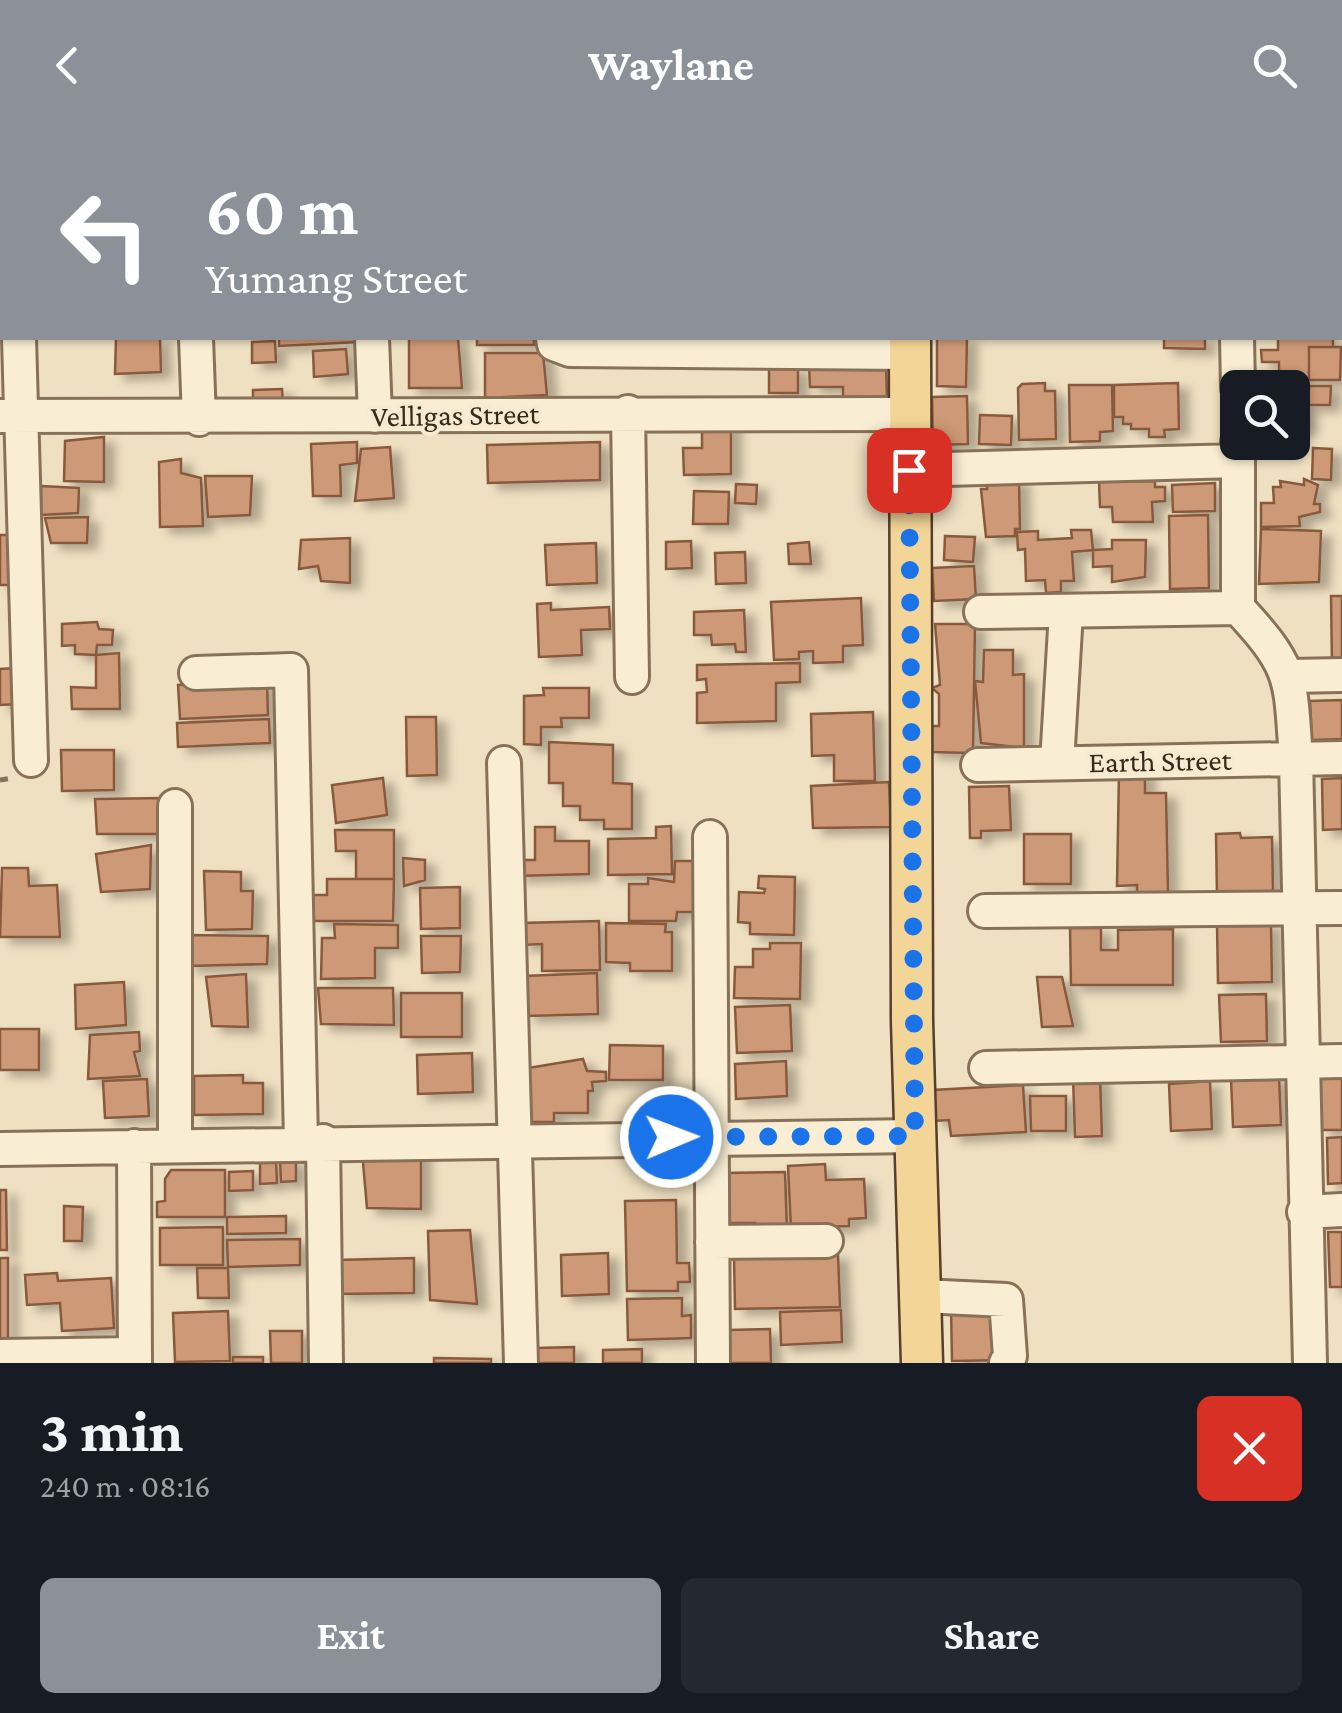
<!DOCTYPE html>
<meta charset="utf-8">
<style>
:root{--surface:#171b24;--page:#242831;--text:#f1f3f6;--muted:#9ea1a6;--accent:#8c9099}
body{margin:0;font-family:"Crimson Pro",serif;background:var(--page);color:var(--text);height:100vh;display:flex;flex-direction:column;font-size:38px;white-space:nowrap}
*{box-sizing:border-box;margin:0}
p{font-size:32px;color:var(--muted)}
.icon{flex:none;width:55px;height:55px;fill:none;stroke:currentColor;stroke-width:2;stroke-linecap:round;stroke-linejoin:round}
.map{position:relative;height:1233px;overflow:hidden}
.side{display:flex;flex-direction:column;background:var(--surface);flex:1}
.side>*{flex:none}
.guide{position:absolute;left:0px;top:0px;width:1342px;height:210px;box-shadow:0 2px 8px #0004;background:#8c9099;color:#fff;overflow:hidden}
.tools{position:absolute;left:1220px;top:240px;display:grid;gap:20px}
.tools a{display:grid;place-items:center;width:90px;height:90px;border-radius:15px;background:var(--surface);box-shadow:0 2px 8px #0004;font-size:50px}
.pin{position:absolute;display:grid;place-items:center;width:85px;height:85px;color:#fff;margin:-42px;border-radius:20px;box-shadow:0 5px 15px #0006}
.me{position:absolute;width:110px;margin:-55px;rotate:89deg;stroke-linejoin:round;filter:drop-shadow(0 0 8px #0008)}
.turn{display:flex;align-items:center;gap:35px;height:210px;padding:0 40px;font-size:45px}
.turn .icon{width:130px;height:130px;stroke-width:2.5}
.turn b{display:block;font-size:70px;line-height:85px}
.round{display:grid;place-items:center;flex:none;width:105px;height:105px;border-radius:15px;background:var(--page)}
.head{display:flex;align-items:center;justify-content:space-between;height:170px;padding:0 40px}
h1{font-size:60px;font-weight:700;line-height:75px}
.primary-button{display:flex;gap:20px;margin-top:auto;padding:20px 40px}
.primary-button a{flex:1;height:115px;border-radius:15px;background:var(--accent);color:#fff;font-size:40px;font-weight:700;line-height:115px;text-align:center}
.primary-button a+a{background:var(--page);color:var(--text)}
header{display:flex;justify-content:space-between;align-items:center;height:130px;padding:0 40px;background:var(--accent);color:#fff;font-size:45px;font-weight:700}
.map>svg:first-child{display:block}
.building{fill:#cd9976;stroke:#885a3e;stroke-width:2.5;filter:url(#shadow)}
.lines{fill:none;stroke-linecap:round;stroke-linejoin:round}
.minor-casing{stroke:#887158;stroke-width:38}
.major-casing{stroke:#563f2d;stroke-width:45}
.path{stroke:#887158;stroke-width:5;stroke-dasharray:8 5;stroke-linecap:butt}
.minor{stroke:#f9eed4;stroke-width:32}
.major{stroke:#f3d597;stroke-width:40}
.route{stroke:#1a73e8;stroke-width:18;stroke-dasharray:0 32.4}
.labels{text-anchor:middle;stroke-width:8;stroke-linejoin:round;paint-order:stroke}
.street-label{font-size:30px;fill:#38291d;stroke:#f6ebd0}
</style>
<header><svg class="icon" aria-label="back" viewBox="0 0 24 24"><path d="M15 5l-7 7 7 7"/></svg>Waylane<svg class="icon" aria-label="search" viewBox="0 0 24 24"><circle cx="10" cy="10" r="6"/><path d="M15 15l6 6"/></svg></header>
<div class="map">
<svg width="1342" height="1233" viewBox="0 0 1342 1233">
<defs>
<filter id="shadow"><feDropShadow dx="10" dy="6" stdDeviation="5" flood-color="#0004"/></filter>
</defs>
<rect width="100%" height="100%" fill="#efe0c1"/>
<path class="building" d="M116 208H160L161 242 115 244Z
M279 208H359V212L279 216Z
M409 208H458L462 258H409Z
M477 208H534V215H477Z
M937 208H967L966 257 937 256Z
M1164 208H1205V219L1164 218Z
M1278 208H1333V217H1309V250H1279V232H1262L1261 220H1278Z
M275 211 276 232 252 233V212Z
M1309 217H1341L1340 250H1309Z
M346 219 348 244 314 247 313 221Z
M485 223H543L547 265 485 268Z
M886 231 887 272 843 273V257H810L809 233Z
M769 237H798V263H769Z
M1045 253V261H1055L1056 309 1019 310 1018 258 1022 254Z
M1178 253 1179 299 1164 300 1165 307H1149V299H1131V294H1123V287H1114V255Z
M1069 255H1112L1113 301 1100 302V311L1070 312Z
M1310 256H1331L1330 275H1307V299H1292V263H1307Z
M282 259 283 274 253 275V260Z
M967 266 968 314 933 315 932 267Z
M980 285 1012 286 1011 315 979 314Z
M702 293H731V344L684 345 683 318H702Z
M104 307V352L64 351 65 311Z
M357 312V333L340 335 341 366H313L311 314Z
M600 312V350L488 353 487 315Z
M390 317 394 368 355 371 361 319Z
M1313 318 1332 319 1331 350 1312 349Z
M181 329V343L201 348 203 396 160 397 159 332Z
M205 346H252L250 385 208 387Z
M987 349H1019L1020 399H1015V406L986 407 981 359H987Z
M1304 349 1318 355 1314 374H1320V382L1299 387 1300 396 1261 397V373H1274L1273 357H1281L1280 351 1304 355Z
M1155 351V357H1165V371L1152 372 1153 392H1113L1112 377H1100L1099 352Z
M1215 353V381L1173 382 1172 355Z
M736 354 757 355 756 374 735 373Z
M41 356 79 358 78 383 41 385Z
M694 361 729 362 728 394H693Z
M1208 385 1209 458 1170 459 1169 386Z
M88 387 87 413H51L45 388Z
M1261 399 1321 401 1319 452 1259 454Z
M1071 400H1091L1093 420 1072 422 1074 451H1061V462L1046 463 1045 450 1026 451 1025 419 1018 420 1017 402 1038 401V410L1072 408Z
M0 405H20L12 455H0Z
M945 406 975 407 973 432 944 430Z
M350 408V453L321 451 318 436 299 439 301 410Z
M1112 410H1146L1145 447 1112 452V436L1093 437V420L1112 419Z
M691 411 692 438 666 439V412Z
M809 412 811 434H789L788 414Z
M596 413 597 453 547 455 545 415Z
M745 422 746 453 716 454 715 423Z
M974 436 976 469 934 471 932 438Z
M1331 466H1342V535H1332Z
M861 468 863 515 843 516V532L813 533V521L799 522V529L774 530 771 472Z
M551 473V480L609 477 610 499 581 500 582 525 539 527 537 474Z
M744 480 746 522H736L735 514 712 515 711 505H694V482Z
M97 492 99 499 113 500 112 515H97L96 525 75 524V515L62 516V494Z
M935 494H975L973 623 928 622 929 596H939V564L932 558 940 555Z
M984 520H1013V545L1024 544V618L981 613 975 551 983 552Z
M119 523 120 579H72L71 557 96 558V525Z
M800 533V552L776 553V591L697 593V563L707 562 706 549 697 550V535Z
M17 538 19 574 0 575V539Z
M267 551 268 585 180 589 178 555Z
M543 558H589V588H561L562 597H541V615L524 614V566L544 565Z
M1342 570V609L1312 610 1310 571Z
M873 582 875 651H834V625L812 626 811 584Z
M406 587H436L437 645 407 646Z
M269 589 270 613 178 617 177 593Z
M549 612 613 615V653L632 654V699H604V690H580V676H563V653H549Z
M61 620H114V660L62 661Z
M1145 640V663H1166L1168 762 1137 763V755L1117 756 1119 641Z
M383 648 387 685 336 693 332 655Z
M1342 648V699L1323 700 1322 649Z
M889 652 891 697 813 698 811 656Z
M1009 656 1011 700 981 701V708H970L969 657Z
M166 668V704H97L95 669Z
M671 696 672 744 608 745V709L656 708V697Z
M535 697H555V711H589V744L516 746V730H535Z
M335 700H394V749H356V721H336Z
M1240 703 1241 708 1272 707 1273 761 1217 767 1216 704Z
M1024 704H1071V754H1024Z
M151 715 150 759 101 762 96 724Z
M403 728 425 730V750L404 756Z
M675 731H700V782H677L676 791H629V754H648V748L674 752Z
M2 738H28L29 756 57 755 60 807H0Z
M204 741 241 742V761H253L252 799 206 800Z
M759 746 795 747 794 805 750 804V793L738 792 739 762 764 763 765 759 758 758Z
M327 749H394L393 791H314L313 765H327Z
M460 757V798L421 799 420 758Z
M599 791 600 840 542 841V814L520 815V793Z
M606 793 666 794 665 802H672V841H630V833L606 832Z
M1271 793 1272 852 1218 853 1217 794Z
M334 794 398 795V818H375V848L321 849 322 808H335Z
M1070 798H1101V820H1118V800L1173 799V855H1071Z
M188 805 268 806 267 834 187 836Z
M421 806H461L460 842 422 843Z
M770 813H801L800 869 734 868 735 837H753V819H770Z
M597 843 598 884 526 886 525 846Z
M246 844 248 897 212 896 206 847Z
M1037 847H1062L1073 896 1042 897Z
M124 852 126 895 76 899 75 855Z
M318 858H393L394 895 321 894Z
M401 863H462V907H401Z
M1266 864 1267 911 1221 912 1219 865Z
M790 875 792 921 737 923 735 877Z
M0 899H39V940H0Z
M139 902 140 921 134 922 140 946 88 949 90 905Z
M610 915 663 916V950H609Z
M472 923 473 962 418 964 417 925Z
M583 929 587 941 606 942V951L592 952 593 961H588V983H554V992H525L516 940Z
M786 931 787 966 736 969 735 934Z
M243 945V953H263V984L194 985V946Z
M1100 946 1102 1006 1075 1007 1073 947Z
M1279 946 1281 995 1233 997 1231 948Z
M1320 948H1342V1000H1321Z
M147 949 149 986 105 988 103 951Z
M1210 951 1212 999 1171 1001 1169 954Z
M1023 955 1026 1002 951 1006 949 990 934 991 933 960Z
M1030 966H1066V1001H1031Z
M1342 1007V1053L1328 1054 1327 1008Z
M421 1020V1079L367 1078 362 1021Z
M260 1029H276L277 1053 260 1054Z
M296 1029V1051L281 1052 280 1030Z
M825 1034 826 1050 864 1049 866 1088 849 1089V1096L791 1098 788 1036Z
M171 1040H225V1087H157V1072L165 1071V1049Z
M253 1041V1060L229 1061V1042Z
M785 1042 787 1101 755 1102V1093H724L723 1043Z
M0 1060H6L7 1120H0Z
M676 1070 677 1133H689L690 1152H678V1161H627L625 1071Z
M64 1076 83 1077 82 1111H64Z
M286 1086V1103L227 1104V1087Z
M223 1097V1135H160V1098Z
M470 1100 477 1174 430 1170 428 1101Z
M1328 1102H1342V1157H1330Z
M300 1109V1135L228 1137 227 1110Z
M608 1123 609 1164 562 1166 561 1125Z
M838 1124 840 1177 735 1179 734 1126Z
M0 1128H8V1216H0Z
M414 1128V1163L337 1164V1130Z
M197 1138H228L229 1168H198Z
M57 1143 58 1151 111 1148 114 1198 62 1201 60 1173 27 1175 25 1145Z
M682 1168V1186L691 1185V1208L628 1210 627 1169Z
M1004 1175 1006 1230 952 1231 951 1176Z
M841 1180 842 1212 781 1215 780 1182Z
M228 1181 230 1231 175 1232 173 1183Z
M770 1199 771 1233H730L729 1200Z
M270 1201H302V1233H271Z
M574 1217V1233H538L537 1218Z
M642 1219V1233H603V1220Z
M233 1227H263V1233H233Z
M434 1228 491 1229V1233H434Z"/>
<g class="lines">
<g class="minor-casing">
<path id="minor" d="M10 0V2
M188 0V2
M364 0V2
M721 0V2
M1065 0V2
M552 2V0
M19 208 31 630
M196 208 199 289
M372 208 375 286
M553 208 554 214 570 220 910 223
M1237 208 1238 258
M628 282 632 547
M0 286 910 284
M1238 312V478C1295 539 1290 548 1296 629L1310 1233
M946 339 1238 331
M981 482 1238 478
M196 543 291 540 301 1012
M1290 546 1342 545
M504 633 521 1233
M1057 633 1066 482
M978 635 1342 628
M175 676V1015
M710 707 713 1233
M985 781 1342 778
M986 938 1342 931
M323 1011 326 1233
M134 1016 135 1233
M0 1019 915 1006
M1304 1082 1342 1080
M712 1112 826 1111
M921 1166 1006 1170 1010 1226 1006 1233
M0 1226 135 1224"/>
</g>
<g class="major-casing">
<path id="major" d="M910 2V0
M910 208 912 891 922 1233"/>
</g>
<path class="path" d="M0 650 12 648"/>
<use href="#minor" class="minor"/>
<use href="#major" class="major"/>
</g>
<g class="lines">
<path class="route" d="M671 1007 915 1006 909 340"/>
</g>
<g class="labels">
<g class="street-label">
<text transform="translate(455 285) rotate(-1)" y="10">Velligas Street</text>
<text transform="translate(1160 631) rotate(-1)" y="10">Earth Street</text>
</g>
</g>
</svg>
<div class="tools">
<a><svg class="icon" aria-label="search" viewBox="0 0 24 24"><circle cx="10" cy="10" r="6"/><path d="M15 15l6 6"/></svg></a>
</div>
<div class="pin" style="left:909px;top:340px;background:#d93025"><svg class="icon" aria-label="arrive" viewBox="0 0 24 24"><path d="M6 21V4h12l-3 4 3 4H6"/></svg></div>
<svg class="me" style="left:671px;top:1007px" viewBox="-20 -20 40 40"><circle r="17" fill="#1a73e8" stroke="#fff" stroke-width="3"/><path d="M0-11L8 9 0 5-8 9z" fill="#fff"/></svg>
<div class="guide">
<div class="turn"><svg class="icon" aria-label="left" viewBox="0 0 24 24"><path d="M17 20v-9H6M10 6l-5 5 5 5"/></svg><div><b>60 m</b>Yumang Street</div></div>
</div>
</div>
<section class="side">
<div class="head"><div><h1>3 min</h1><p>240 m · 08:16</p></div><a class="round" style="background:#d93025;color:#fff"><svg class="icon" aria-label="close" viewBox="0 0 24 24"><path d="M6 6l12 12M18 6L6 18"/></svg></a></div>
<div class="primary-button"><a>Exit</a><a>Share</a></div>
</section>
